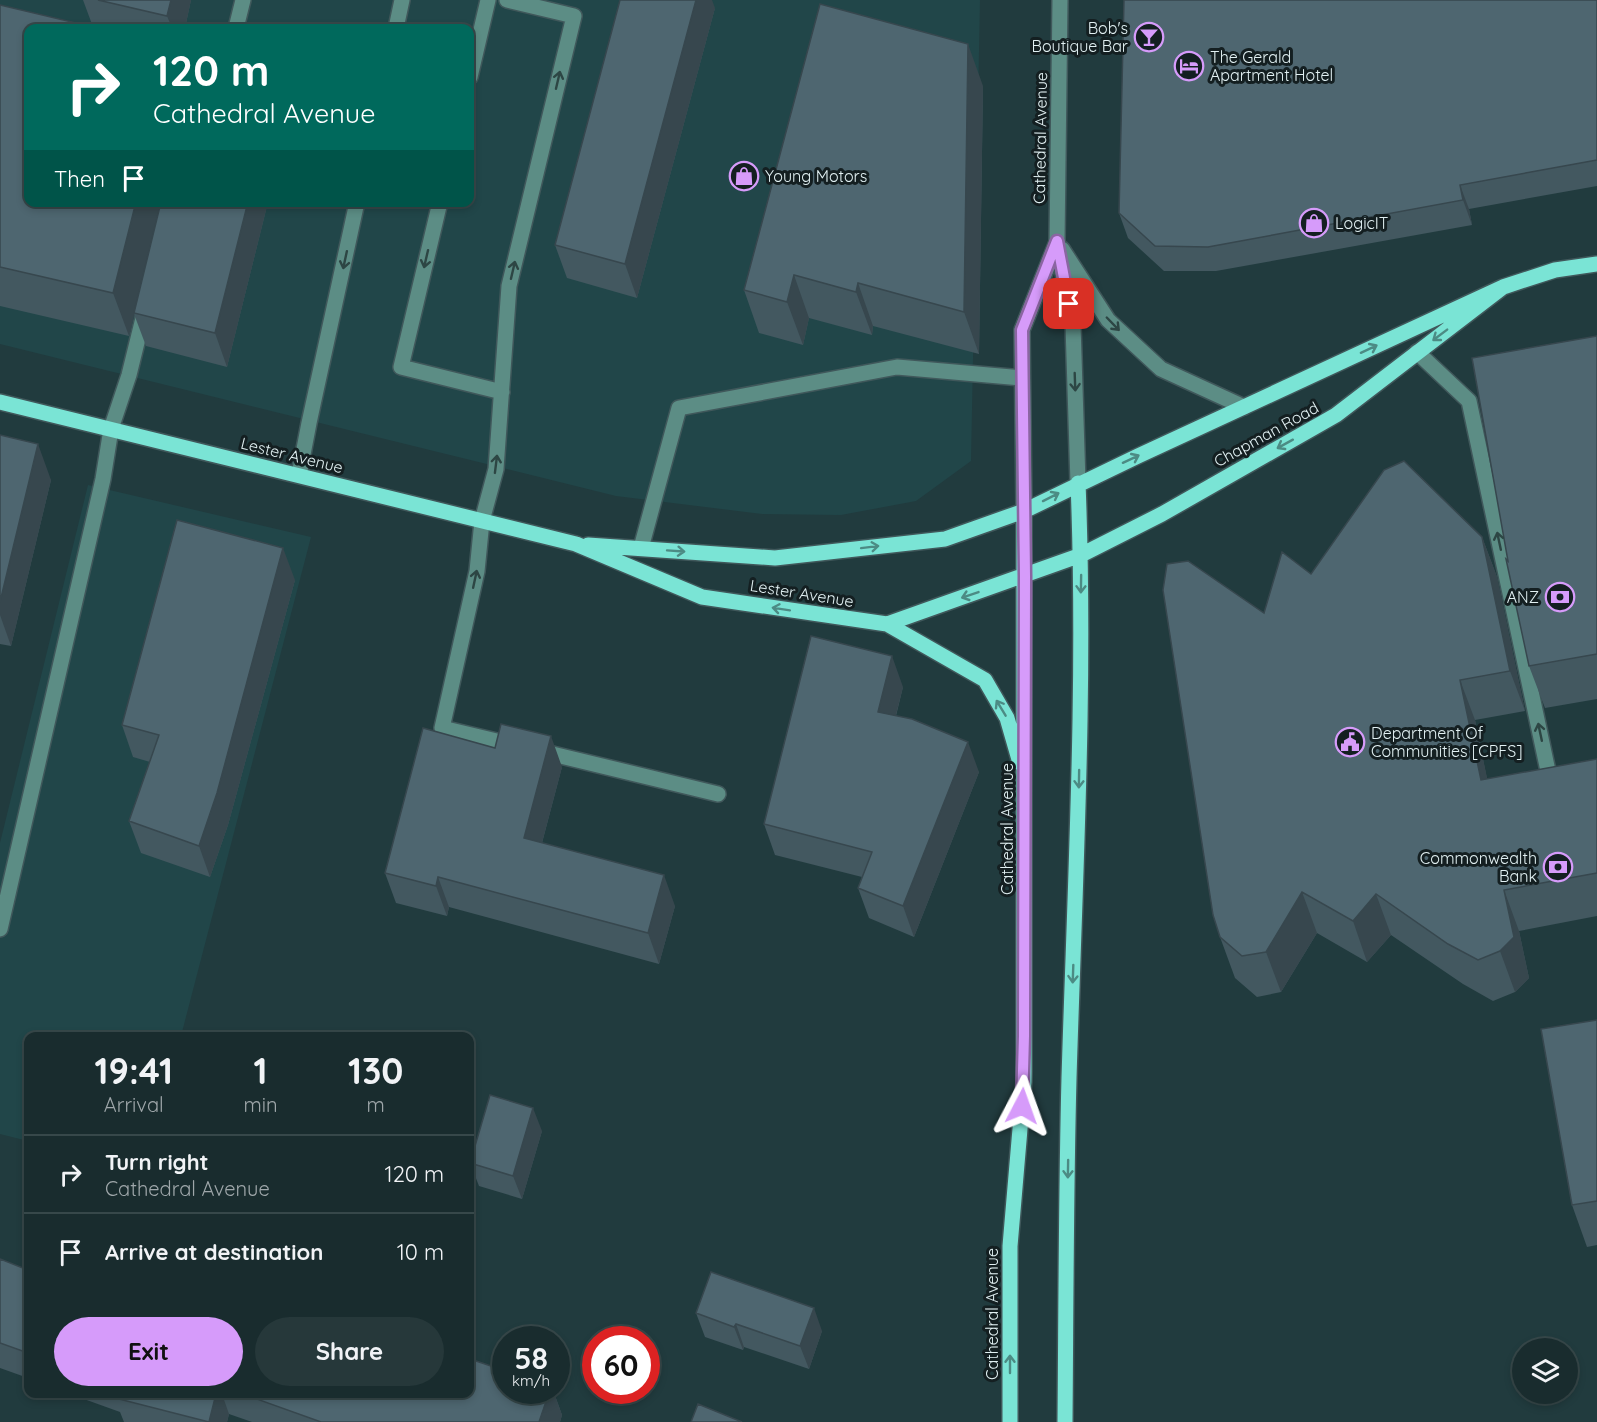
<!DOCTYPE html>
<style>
:root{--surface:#192c2e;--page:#26383a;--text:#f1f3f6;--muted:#9fa7aa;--line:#37484a;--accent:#d69bfa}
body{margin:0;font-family:Quicksand,sans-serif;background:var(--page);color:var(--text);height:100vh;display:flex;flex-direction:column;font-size:22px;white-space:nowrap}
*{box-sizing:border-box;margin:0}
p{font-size:20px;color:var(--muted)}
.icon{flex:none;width:33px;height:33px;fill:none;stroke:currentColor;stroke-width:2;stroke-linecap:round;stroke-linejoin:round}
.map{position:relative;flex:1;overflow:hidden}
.drawer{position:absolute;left:24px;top:1032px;width:450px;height:366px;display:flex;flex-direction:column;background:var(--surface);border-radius:12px;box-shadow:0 3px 9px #0003,0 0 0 2px var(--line)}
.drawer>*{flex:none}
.hud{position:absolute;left:24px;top:24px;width:450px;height:183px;border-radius:12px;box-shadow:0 3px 9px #0003,0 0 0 2px var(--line);background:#00695c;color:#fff;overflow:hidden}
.controls{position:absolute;left:1512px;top:1338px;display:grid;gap:12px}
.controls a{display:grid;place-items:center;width:66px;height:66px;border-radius:50%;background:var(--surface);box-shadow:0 3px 9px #0003,0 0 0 2px var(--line);font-size:30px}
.speed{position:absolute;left:492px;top:1326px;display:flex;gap:12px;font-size:30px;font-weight:700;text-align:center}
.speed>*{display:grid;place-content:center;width:78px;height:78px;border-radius:50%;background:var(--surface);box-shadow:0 3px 9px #0003,0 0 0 2px var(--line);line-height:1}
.speed small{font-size:15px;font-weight:400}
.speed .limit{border:9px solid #d22;background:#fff;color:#111}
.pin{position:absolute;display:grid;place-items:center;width:51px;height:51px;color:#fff;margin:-26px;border-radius:12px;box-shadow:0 3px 9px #0006}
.me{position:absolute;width:66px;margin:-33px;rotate:4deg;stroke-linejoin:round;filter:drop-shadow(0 0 4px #0008)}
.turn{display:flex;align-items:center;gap:21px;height:126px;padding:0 30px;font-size:27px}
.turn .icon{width:78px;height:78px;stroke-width:2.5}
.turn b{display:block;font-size:42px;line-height:51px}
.then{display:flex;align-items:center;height:57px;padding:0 30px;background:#0003;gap:12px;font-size:22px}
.eta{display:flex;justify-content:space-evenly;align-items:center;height:102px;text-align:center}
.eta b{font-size:36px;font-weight:800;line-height:42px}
.action{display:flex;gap:12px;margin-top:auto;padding:12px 30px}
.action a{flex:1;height:69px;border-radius:36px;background:var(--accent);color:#111;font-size:24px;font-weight:800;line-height:69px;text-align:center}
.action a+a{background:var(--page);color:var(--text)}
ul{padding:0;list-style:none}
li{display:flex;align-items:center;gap:18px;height:78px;padding:0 30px;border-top:2px solid var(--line)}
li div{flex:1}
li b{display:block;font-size:22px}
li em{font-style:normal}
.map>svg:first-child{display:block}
.built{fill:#214649;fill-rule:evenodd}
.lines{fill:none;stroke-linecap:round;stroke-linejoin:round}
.minor-casing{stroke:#40585b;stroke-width:18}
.major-casing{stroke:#40585b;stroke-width:18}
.minor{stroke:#5c8d85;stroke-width:15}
.major{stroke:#7ae4d5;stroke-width:15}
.wall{fill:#435860}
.shaded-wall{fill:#37474e}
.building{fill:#4e6670;stroke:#37474e;stroke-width:1.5}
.oneway{stroke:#2d4644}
.oneway2{stroke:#4c8b84}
.route-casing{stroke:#8b65a2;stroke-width:15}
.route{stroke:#d69bfa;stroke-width:10}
.labels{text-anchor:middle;stroke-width:6;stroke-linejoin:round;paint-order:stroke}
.poi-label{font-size:16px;fill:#e2f1f3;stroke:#141f21;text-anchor:start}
.street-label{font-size:16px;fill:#e2f1f3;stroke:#141f21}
</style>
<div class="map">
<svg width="1597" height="1422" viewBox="0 0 1597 1422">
<rect width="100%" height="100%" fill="#213b3e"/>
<path class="built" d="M0 0H980L971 461 916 501 841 515 762 514 616 496 0 344ZM28 28H470V202H28Z
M88 485 311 537 181 1036H28V1141L0 1134V843Z"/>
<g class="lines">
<g class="minor-casing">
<path id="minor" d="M507 0 574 16 509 286 496 469 482 521 477 571 442 728 517 746
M1060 0 1057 241 1073 325 1078 483
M236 28 243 0
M396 28 402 0
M470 77 488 0
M440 202 401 367 502 392
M1062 249 1108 320 1161 369 1244 407
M1417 352 1469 401 1548 771 1561 780
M299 475 309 423 357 202
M1024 511 1022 330 1057 242
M641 548 679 408 897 367 1022 378
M540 751 718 794
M0 929 103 479 111 429 129 375 145 310"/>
</g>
<g class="major-casing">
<path id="major" d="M0 402 576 544 702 597 887 624 1081 555 1162 514 1336 415 1503 287
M588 545 775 558 945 539 1024 511 1138 456 1503 287 1555 270 1597 264
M887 624 985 680 1007 718 1020 763
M1010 1422V1246L1024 1082V511
M1065 1422C1066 1307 1066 1192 1069 1078 1075 880 1086 681 1078 483"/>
</g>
<use href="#minor" class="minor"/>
<use href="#major" class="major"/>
</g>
<path class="wall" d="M83 0H191L185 28H28V202L160 204 268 202 227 367 146 346 134 314 129 336 0 306V5L93 27Z
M1597 0V186L1469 209 1472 225 1216 271H1164L1128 238 1119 213Z
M715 8 637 298 567 278 555 245Z
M983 86 979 354 873 326 872 335 809 318 803 345 759 333 744 290Z
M1597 336V699L1545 708 1529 666 1508 561Z
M0 435 51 480 11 646 0 644Z
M1482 537 1497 577 1525 711 1475 720 1487 779 1597 759V916L1519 931 1529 978 1515 992 1493 1001 1463 984 1391 935 1367 962 1317 933 1281 992 1257 997 1235 978 1220 937 1264 613 1311 574Z
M295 580 228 825 210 877 141 853 129 821 150 762 133 757 122 725Z
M903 687 896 716 979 772 914 937 869 918 858 888 862 877 775 855 764 824Z
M562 767 542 843 675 906 659 964 449 907 447 916 396 903 385 873Z
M1597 1020V1245L1587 1247 1572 1205Z
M542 1131 522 1199 479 1186 470 1163Z
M0 1259 28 1270V1378L0 1368Z
M696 1313 822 1331 809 1369 744 1347 743 1350 705 1337Z
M506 1390H553L562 1415 560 1422H252L229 1414 227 1422H124L120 1412 70 1394H470Z"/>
<path class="shaded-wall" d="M171 0H191L185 28H172L167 16Z
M696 0H712L715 8 637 298 625 264Z
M968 44 983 86 979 354 964 312Z
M1460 185 1469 209 1472 225 1463 200Z
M136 202H160L161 206 129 336 113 293Z
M248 202H268L227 367 215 333Z
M794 275 809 318 803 345 787 302Z
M858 283 873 326 872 335 856 292Z
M38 444 51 480 11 646 0 615V602Z
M1482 537 1497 577 1525 711 1510 671Z
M283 548 295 580 228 825 210 877 199 846Z
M892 656 903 687 889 742 878 712Z
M1460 680 1475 720 1496 821 1481 780Z
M551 736 562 767 535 869 524 838Z
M968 742 979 772 914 937 903 906Z
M664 875 675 906 659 964 648 933Z
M438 877 449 907 447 916 436 886Z
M1504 890 1519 931 1529 978 1515 992 1500 951Z
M1302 892 1317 933 1281 992 1266 952Z
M1376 894 1391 935 1367 962 1353 921Z
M533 1108 542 1131 522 1199 513 1176Z
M814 1308 822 1331 809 1369 800 1346Z
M736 1324 744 1347 743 1350 734 1327Z
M550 1390H553L562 1415 560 1422H539Z
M216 1394H222L229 1414 227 1422H209Z"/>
<path class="building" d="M98 0H171L167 16Z
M620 0H696L625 264 555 245Z
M1124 0H1597V160L1460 185 1463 200 1208 247 1155 246 1119 213Z
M820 4 968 44 964 312 858 283 856 292 794 275 787 302 744 290Z
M0 5 93 27V28H28V202H136L113 293 0 267Z
M161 202H248L215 333 134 313Z
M1597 336V654L1529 666 1506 559 1508 561 1472 358Z
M0 435 38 444 0 602Z
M1404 461 1482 537 1510 671 1460 680 1481 780 1597 759V873L1504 890 1514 937 1500 951 1478 960 1448 944 1376 894 1353 921 1302 892 1266 952 1242 956 1220 937 1213 915 1163 590 1167 564 1188 561 1264 613 1282 552 1311 574 1384 470Z
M177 520 283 548 217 793 199 846 129 821 159 735 122 725Z
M811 636 892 656 878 712 912 719 968 742 903 906 858 888 872 852 764 824Z
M501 724 551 736 524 838 664 875 648 933 438 877 436 886 385 873 423 728 495 748Z
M1597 1020V1201L1572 1205 1541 1029Z
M490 1095 533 1108 513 1176 470 1163Z
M0 1259 28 1270V1353L0 1343Z
M711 1272 814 1308 800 1346 736 1324 734 1327 696 1313Z
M470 1359 506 1371V1390H550L539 1422H321L243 1394H470Z
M116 1394H216L209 1422 115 1398Z
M698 1404 742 1422H691Z"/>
<defs><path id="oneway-shaft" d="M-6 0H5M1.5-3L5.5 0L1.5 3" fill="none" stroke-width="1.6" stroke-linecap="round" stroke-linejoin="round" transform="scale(1.5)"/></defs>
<g class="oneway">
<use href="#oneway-shaft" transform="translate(558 80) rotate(-77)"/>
<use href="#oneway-shaft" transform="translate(426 259) rotate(103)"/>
<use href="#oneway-shaft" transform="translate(345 260) rotate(102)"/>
<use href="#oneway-shaft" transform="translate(513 270) rotate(-77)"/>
<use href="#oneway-shaft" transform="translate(1113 324) rotate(46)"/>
<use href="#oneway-shaft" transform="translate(1075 382) rotate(88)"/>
<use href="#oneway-shaft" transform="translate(496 464) rotate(-83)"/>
<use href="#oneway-shaft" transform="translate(1499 541) rotate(-102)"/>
<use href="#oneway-shaft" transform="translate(475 579) rotate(-78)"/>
<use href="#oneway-shaft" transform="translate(1540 732) rotate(-102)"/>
</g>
<g class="oneway2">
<use href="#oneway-shaft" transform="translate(1440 335) rotate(143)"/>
<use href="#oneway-shaft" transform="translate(1369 349) rotate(-25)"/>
<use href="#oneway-shaft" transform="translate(1285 444) rotate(151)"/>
<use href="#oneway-shaft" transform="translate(1131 459) rotate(-25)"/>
<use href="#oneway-shaft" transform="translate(1051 497) rotate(-27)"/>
<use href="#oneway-shaft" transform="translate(870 547) rotate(-7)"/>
<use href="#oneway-shaft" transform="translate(676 551) rotate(4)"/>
<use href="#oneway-shaft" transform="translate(1081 584) rotate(91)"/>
<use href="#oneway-shaft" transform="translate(970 595) rotate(161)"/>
<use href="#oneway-shaft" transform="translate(781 609) rotate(-171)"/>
<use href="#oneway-shaft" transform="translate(1001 708) rotate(-121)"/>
<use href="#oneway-shaft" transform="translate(1079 779) rotate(91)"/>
<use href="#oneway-shaft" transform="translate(1073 974) rotate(92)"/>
<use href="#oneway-shaft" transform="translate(1068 1169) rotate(91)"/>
<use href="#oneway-shaft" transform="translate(1010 1364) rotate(-90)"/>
</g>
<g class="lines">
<g class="route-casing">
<path id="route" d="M1022 1106 1024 1036 1025 576 1022 330 1057 241 1069 304"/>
</g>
<use href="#route" class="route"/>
</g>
<defs>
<g id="bar-ring" transform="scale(1.5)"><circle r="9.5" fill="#141f21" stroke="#d69bfa" stroke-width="1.5"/><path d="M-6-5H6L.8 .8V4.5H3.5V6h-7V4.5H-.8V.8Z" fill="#d69bfa"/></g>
<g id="hotel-ring" transform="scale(1.5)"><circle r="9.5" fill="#141f21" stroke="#d69bfa" stroke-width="1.5"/><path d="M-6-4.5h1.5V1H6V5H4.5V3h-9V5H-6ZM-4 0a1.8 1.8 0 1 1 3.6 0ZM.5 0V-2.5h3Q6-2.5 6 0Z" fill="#d69bfa"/></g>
<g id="shop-ring" transform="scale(1.5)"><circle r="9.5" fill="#141f21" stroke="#d69bfa" stroke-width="1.5"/><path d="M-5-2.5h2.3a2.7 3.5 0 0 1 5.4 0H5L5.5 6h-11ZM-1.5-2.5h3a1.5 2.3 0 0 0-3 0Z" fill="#d69bfa"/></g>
<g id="bank-ring" transform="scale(1.5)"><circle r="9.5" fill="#141f21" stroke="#d69bfa" stroke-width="1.5"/><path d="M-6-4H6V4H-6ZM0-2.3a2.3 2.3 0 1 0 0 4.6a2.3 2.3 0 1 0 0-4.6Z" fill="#d69bfa"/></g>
<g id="civic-ring" transform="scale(1.5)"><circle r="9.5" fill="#141f21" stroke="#d69bfa" stroke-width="1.5"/><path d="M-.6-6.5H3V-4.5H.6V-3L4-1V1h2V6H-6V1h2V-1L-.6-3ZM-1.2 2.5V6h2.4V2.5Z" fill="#d69bfa"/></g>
</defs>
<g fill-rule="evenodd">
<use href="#bar-ring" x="1149" y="37"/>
<use href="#hotel-ring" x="1189" y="66"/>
<use href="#shop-ring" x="744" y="176"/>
<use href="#shop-ring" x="1314" y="223"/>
<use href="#bank-ring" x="1560" y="597"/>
<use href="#civic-ring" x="1350" y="742"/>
<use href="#bank-ring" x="1558" y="867"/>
</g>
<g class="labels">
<g class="poi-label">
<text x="1128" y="34" text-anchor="end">Bob's<tspan x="1128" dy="18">Boutique Bar</tspan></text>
<text x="1210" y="63">The Gerald<tspan x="1210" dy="18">Apartment Hotel</tspan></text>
<text x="765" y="182">Young Motors</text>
<text x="1335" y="229">LogicIT</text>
<text x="1539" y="603" text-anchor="end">ANZ</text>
<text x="1371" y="739">Department Of<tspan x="1371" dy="18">Communities [CPFS]</tspan></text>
<text x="1537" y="864" text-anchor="end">Commonwealth<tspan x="1537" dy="18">Bank</tspan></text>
</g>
<g class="street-label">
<text transform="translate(1040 138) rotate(-89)" y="6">Cathedral Avenue</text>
<text transform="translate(1266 434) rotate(-29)" y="6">Chapman Road</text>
<text transform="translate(292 455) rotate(14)" y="6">Lester Avenue</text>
<text transform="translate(802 593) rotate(9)" y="6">Lester Avenue</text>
<text transform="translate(1007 829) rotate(-90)" y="6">Cathedral Avenue</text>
<text transform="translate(992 1314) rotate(-90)" y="6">Cathedral Avenue</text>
</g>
</g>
</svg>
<div class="controls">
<a><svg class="icon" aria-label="layers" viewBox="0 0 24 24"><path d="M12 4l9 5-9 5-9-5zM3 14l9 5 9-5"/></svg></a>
</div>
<div class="speed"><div>58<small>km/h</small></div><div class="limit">60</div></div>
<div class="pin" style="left:1069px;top:304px;background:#d93025"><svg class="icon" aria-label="arrive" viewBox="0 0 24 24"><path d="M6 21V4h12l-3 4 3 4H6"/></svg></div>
<svg class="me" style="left:1022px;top:1106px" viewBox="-20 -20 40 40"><path d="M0-17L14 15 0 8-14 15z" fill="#d69bfa" stroke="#fff" stroke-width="4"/></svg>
<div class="hud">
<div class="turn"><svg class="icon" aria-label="right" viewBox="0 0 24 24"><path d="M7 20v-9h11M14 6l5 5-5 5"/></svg><div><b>120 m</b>Cathedral Avenue</div></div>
<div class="then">Then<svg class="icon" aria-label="arrive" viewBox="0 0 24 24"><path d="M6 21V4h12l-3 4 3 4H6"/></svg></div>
</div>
<section class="drawer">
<div class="eta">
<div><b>19:41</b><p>Arrival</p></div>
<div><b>1</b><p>min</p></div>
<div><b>130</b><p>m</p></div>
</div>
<ul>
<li><svg class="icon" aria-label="right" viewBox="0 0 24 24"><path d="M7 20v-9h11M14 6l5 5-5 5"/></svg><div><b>Turn right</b><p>Cathedral Avenue</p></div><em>120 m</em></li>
<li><svg class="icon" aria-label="arrive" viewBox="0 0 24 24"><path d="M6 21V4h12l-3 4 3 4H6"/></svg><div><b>Arrive at destination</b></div><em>10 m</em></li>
</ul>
<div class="action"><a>Exit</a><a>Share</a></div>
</section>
</div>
